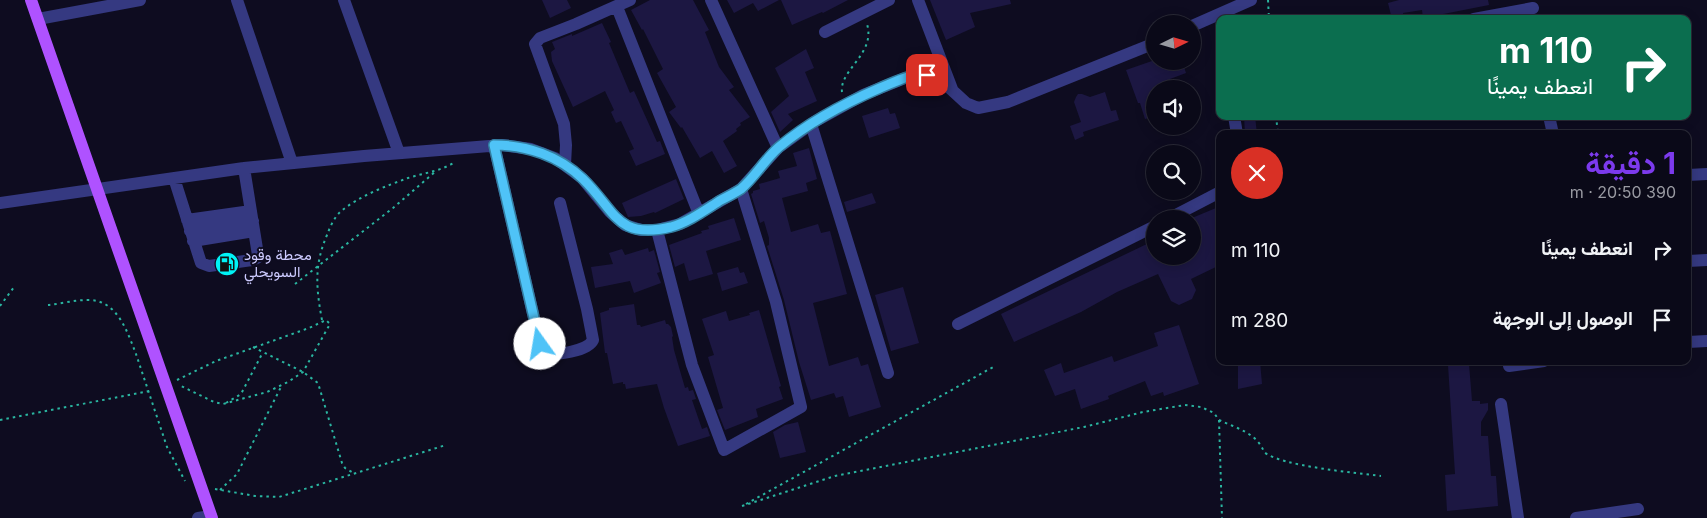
<!DOCTYPE html>
<html lang="ar">
<meta charset="utf-8">
<style>
:root{--surface:#0a0918;--page:#181725;--text:#f1f3f6;--muted:#999aa2;--line:#2a2a37;--accent:#7c3aed}
body{margin:0;font-family:Inter,Vazirmatn,sans-serif;background:var(--page);color:var(--text);direction:rtl;height:100vh;display:flex;flex-direction:column;font-size:19px;white-space:nowrap}
*{box-sizing:border-box;margin:0}
p{font-size:16px;color:var(--muted)}
.icon{flex:none;width:28px;height:28px;fill:none;stroke:currentColor;stroke-width:2;stroke-linecap:round;stroke-linejoin:round}
.map{position:relative;flex:1;overflow:hidden;direction:ltr}
.side{position:absolute;left:1216px;top:130px;width:475px;height:235px;display:flex;flex-direction:column;background:var(--surface);border-radius:10px;box-shadow:0 2px 12px #0003,0 0 0 1px var(--line);direction:rtl}
.side>*{flex:none}
.banner{position:absolute;left:1216px;top:15px;width:475px;height:105px;border-radius:10px;box-shadow:0 2px 12px #0003,0 0 0 1px var(--line);direction:rtl;background:#0b6e4f;color:#fff;overflow:hidden}
.needle{width:32px;rotate:85deg}
.fabs{position:absolute;left:1146px;top:15px;display:grid;gap:10px}
.fabs a{display:grid;place-items:center;width:55px;height:55px;border-radius:50%;background:var(--surface);box-shadow:0 2px 12px #0003,0 0 0 1px var(--line);font-size:25px}
.pin{position:absolute;display:grid;place-items:center;width:42px;height:42px;color:#fff;margin:-21px;border-radius:10px;box-shadow:0 2px 8px #0006}
.me{position:absolute;width:55px;margin:-28px;rotate:347deg;stroke-linejoin:round;filter:drop-shadow(0 0 4px #0008)}
.turn{display:flex;align-items:center;gap:18px;height:105px;padding:0 15px;font-size:22px}
.turn .icon{width:65px;height:65px;stroke-width:2.5}
.turn b{display:block;font-size:35px;line-height:42px}
.round{display:grid;place-items:center;flex:none;width:52px;height:52px;border-radius:26px;background:var(--page)}
.headline{display:flex;align-items:center;justify-content:space-between;height:85px;padding:0 15px}
h1{font-size:30px;font-weight:700;line-height:38px;color:var(--accent)}
ul{padding:0;list-style:none}
li{display:flex;align-items:center;gap:15px;height:70px;padding:0 15px}
li div{flex:1}
li b{display:block;font-size:19px}
li em{font-style:normal}
.map>svg:first-child{display:block}
.building{fill:#1c1742}
.lines{fill:none;stroke-linecap:round;stroke-linejoin:round}
.path{stroke:#2ab5a0;stroke-width:2;stroke-dasharray:2.5 4;stroke-linecap:butt}
.minor{stroke:#353981;stroke-width:12}
.major{stroke:#af52ff;stroke-width:12}
.route-casing{stroke:#337fa1;stroke-width:12}
.route{stroke:#4fc3f7;stroke-width:9}
.labels{text-anchor:middle;stroke-width:4;stroke-linejoin:round;paint-order:stroke}
.poi-label{font-size:15px;fill:#cdcbff;stroke:#0e0c20;text-anchor:start}
</style>
<div class="map">
<svg width="1707" height="518" viewBox="0 0 1707 518">
<rect width="100%" height="100%" fill="#0e0c20"/>
<path class="building" d="M542 0H567L571 8 550 18Z
M650 0H693L709 30 705 32 719 67 734 87 729 90 750 117 740 123 741 125 736 129 737 131 723 141 737 166 724 173 712 151 700 158 682 127 681 128 669 112 676 107 657 73 663 69 643 29 642 30 631 10Z
M727 0H779L758 11 753 3 734 13Z
M781 0H848L823 13 822 12 792 25Z
M930 0H1010L1011 4 970 13 975 27 946 40Z
M1399 0H1488L1489 5 1423 18 1422 10 1403 13 1404 19H1392L1388 3Z
M602 23 611 42 609 43 630 93 634 91 657 142 660 141 665 154 636 166 629 151 634 149 621 121 616 123 611 112 614 110 605 91 573 107 552 61 551 52 555 49 552 42 572 34V36Z
M806 49 814 68 805 72 817 101 788 114 793 120 780 132 771 112 789 96 775 68Z
M1152 61H1182L1186 73 1170 79 1173 89H1155V116L1145 119 1140 103H1138L1126 70Z
M1105 92 1111 111 1116 110 1119 120 1083 132 1084 136 1075 140 1070 126 1081 122 1074 102 1076 97 1078 94H1082L1090 97Z
M888 108 890 114 895 113 900 128 869 138 862 116Z
M1244 116H1255L1257 134H1245Z
M809 148 817 179 806 183 808 191 782 198 791 232 818 224 821 233 830 231 847 294 813 303 829 366 858 357 861 366 868 364 881 407 849 417 843 396 836 398 834 393 811 400 799 362 784 300 767 246 769 245V238L764 221 760 223 751 194 753 193V191L760 189 759 184 780 178 778 171 797 166 793 153Z
M676 179 684 199 655 213 654 212 641 216 628 217 622 203Z
M872 193 876 203 847 212 844 202Z
M1216 208 1220 216V265L1191 279 1196 290 1192 299 1179 305 1171 301 1158 274 1117 292 1081 312 1014 342 1001 314 1151 242 1155 251V256H1192V218Z
M734 218 741 240 706 251 713 274 689 281 684 263 675 267 669 245 702 233 701 231 709 229 708 226Z
M648 248 649 252 654 250 660 272 657 273 661 283 634 293 630 281 595 288 591 267 613 264 609 253 622 249 625 255Z
M738 267 740 273 744 272 748 283 722 291 717 273Z
M903 287 919 343 891 351 875 295Z
M634 304 637 325H640L641 327 665 320 666 324H668L671 327 673 336 672 337 674 350 685 388 688 387 689 391 693 390 696 399 692 400 702 429 707 427 710 436 678 446 664 408 657 384 626 389 625 384H623V382L613 384 607 353H605L600 313 609 310V308Z
M759 310 781 386 779 387 783 399 756 409 758 417 725 430 717 410 723 408 708 357 714 355 702 319 726 311 729 321 750 315 749 313Z
M1179 325 1199 384 1164 396 1163 392 1151 396 1145 381 1108 396 1109 399 1081 409 1075 389 1055 396 1044 370 1061 363 1064 373 1112 356 1114 362 1158 346 1154 333Z
M1238 361H1260L1262 384 1238 389Z
M1469 364 1472 401H1480V404L1488 403V410L1481 422V436H1488L1491 476H1496L1498 506 1447 511 1445 475 1455 474 1448 365Z
M798 422 806 452 780 458 773 432 785 425Z"/>
<g class="lines">
<path class="path" d="M1268 0 1269 19
M842 92C839 70 876 54 867 24
M1276 116 1278 134
M295 284 393 208 436 171
M48 305C60 304 74 300 87 300 117 299 127 331 136 354L167 447 185 481
M0 306 14 287
M322 320C316 288 314 265 327 235 330 227 334 218 340 212 359 196 386 186 408 178 424 173 441 171 455 162
M253 347 303 372 318 383 342 463 345 468 355 474
M177 380 216 361 309 328 326 320 330 324 303 372 288 382 267 392 223 404 214 402 179 385
M226 403 241 394 263 352
M0 420 149 391
M1219 420C1236 428 1257 433 1264 452 1280 466 1357 473 1381 476
M215 489 255 496 279 497 446 445
M220 490 237 474 282 385
M746 504 995 366
M742 506 835 476 1084 427 1143 412 1185 405 1201 407 1214 413 1219 420 1222 518"/>
<path class="minor" d="M237 0 292 163
M344 0 399 153
M711 0 778 148
M918 0 952 89
M617 7 699 214
M38 19 140 0
M1474 19 1533 8
M1192 26 1251 0
M825 32 889 0
M1234 116 1237 134
M1549 116 1553 134
M811 124 888 373
M494 145 540 344 544 353C555 356 588 351 593 340L587 309 560 203
M565 165 566 145 564 124 535 44 540 38 576 24 630 0
M1688 175 1707 174
M174 178 201 263 209 266 252 260 257 258 258 255 244 168
M0 203 244 168 364 156 502 145 531 149 555 158 582 178 610 212 625 225 641 230H657L680 224 741 189 778 148 814 122 863 95 905 78 922 74 934 77 941 80 966 103 978 108 1008 102 1155 43
M1168 219 1220 192
M187 220 251 211
M657 230 692 365 724 450 801 407 776 302 741 189
M190 231 253 221
M193 241 254 231
M1688 261 1707 260
M958 324 1155 226
M1688 342 1707 341
M1509 366 1544 361
M1501 404 1518 518
M198 518 211 516
M1576 518 1638 509"/>
<path class="major" d="M31 0 212 518"/>
</g>
<g class="lines">
<g class="route-casing">
<path id="route" d="M540 344 494 145C527 145 559 156 583 179 616 211 616 240 671 227 689 222 705 210 721 200 727 197 735 193 741 189 755 177 765 159 779 147 809 122 845 103 880 88 895 82 911 73 927 75"/>
</g>
<use href="#route" class="route"/>
</g>
<defs>
<g id="fuel-disc" transform="scale(1.25)"><circle r="9.5" fill="#00f3f6" stroke="#0e0c20"/><path d="M-5.5-6h7V0h2V4h1.3V-2.5L3-4.5l.8-.8L6-3V5H2.5V1h-1V6h-7ZM-4.2-4.7v3.2H.2V-4.7Z" fill="#111"/></g>
</defs>
<g fill-rule="evenodd">
<use href="#fuel-disc" x="227" y="264"/>
</g>
<g class="labels">
<g class="poi-label">
<text x="244" y="260">محطة وقود<tspan x="244" dy="17">السويحلي</tspan></text>
</g>
</g>
</svg>
<div class="fabs">
<a><svg class="needle" viewBox="-14 -14 28 28"><path d="M0-13l5 13h-10z" fill="#e53935"/><path d="M0 13l5-13h-10z" fill="#999aa2"/></svg></a>
<a><svg class="icon" aria-label="sound" viewBox="0 0 24 24"><path d="M4 9h4l5-4v14l-5-4H4zM17 9q2 3 0 6"/></svg></a>
<a><svg class="icon" aria-label="search" viewBox="0 0 24 24"><circle cx="10" cy="10" r="6"/><path d="M15 15l6 6"/></svg></a>
<a><svg class="icon" aria-label="layers" viewBox="0 0 24 24"><path d="M12 4l9 5-9 5-9-5zM3 14l9 5 9-5"/></svg></a>
</div>
<div class="pin" style="left:927px;top:75px;background:#d93025"><svg class="icon" aria-label="arrive" viewBox="0 0 24 24"><path d="M6 21V4h12l-3 4 3 4H6"/></svg></div>
<svg class="me" style="left:540px;top:344px" viewBox="-20 -20 40 40"><circle r="19" fill="#fff"/><path d="M0-13L10 11 0 6-10 11z" fill="#4fc3f7"/></svg>
<div class="banner">
<div class="turn"><svg class="icon" aria-label="right" viewBox="0 0 24 24"><path d="M7 20v-9h11M14 6l5 5-5 5"/></svg><div><b>110 m</b>انعطف يمينًا</div></div>
</div>
<section class="side">
<div class="headline"><div><h1>1 دقيقة</h1><p>390 m · 20:50</p></div><a class="round" style="background:#d93025;color:#fff"><svg class="icon" aria-label="close" viewBox="0 0 24 24"><path d="M6 6l12 12M18 6L6 18"/></svg></a></div>
<ul>
<li><svg class="icon" aria-label="right" viewBox="0 0 24 24"><path d="M7 20v-9h11M14 6l5 5-5 5"/></svg><div><b>انعطف يمينًا</b></div><em>110 m</em></li>
<li><svg class="icon" aria-label="arrive" viewBox="0 0 24 24"><path d="M6 21V4h12l-3 4 3 4H6"/></svg><div><b>الوصول إلى الوجهة</b></div><em>280 m</em></li>
</ul>
</section>
</div>
